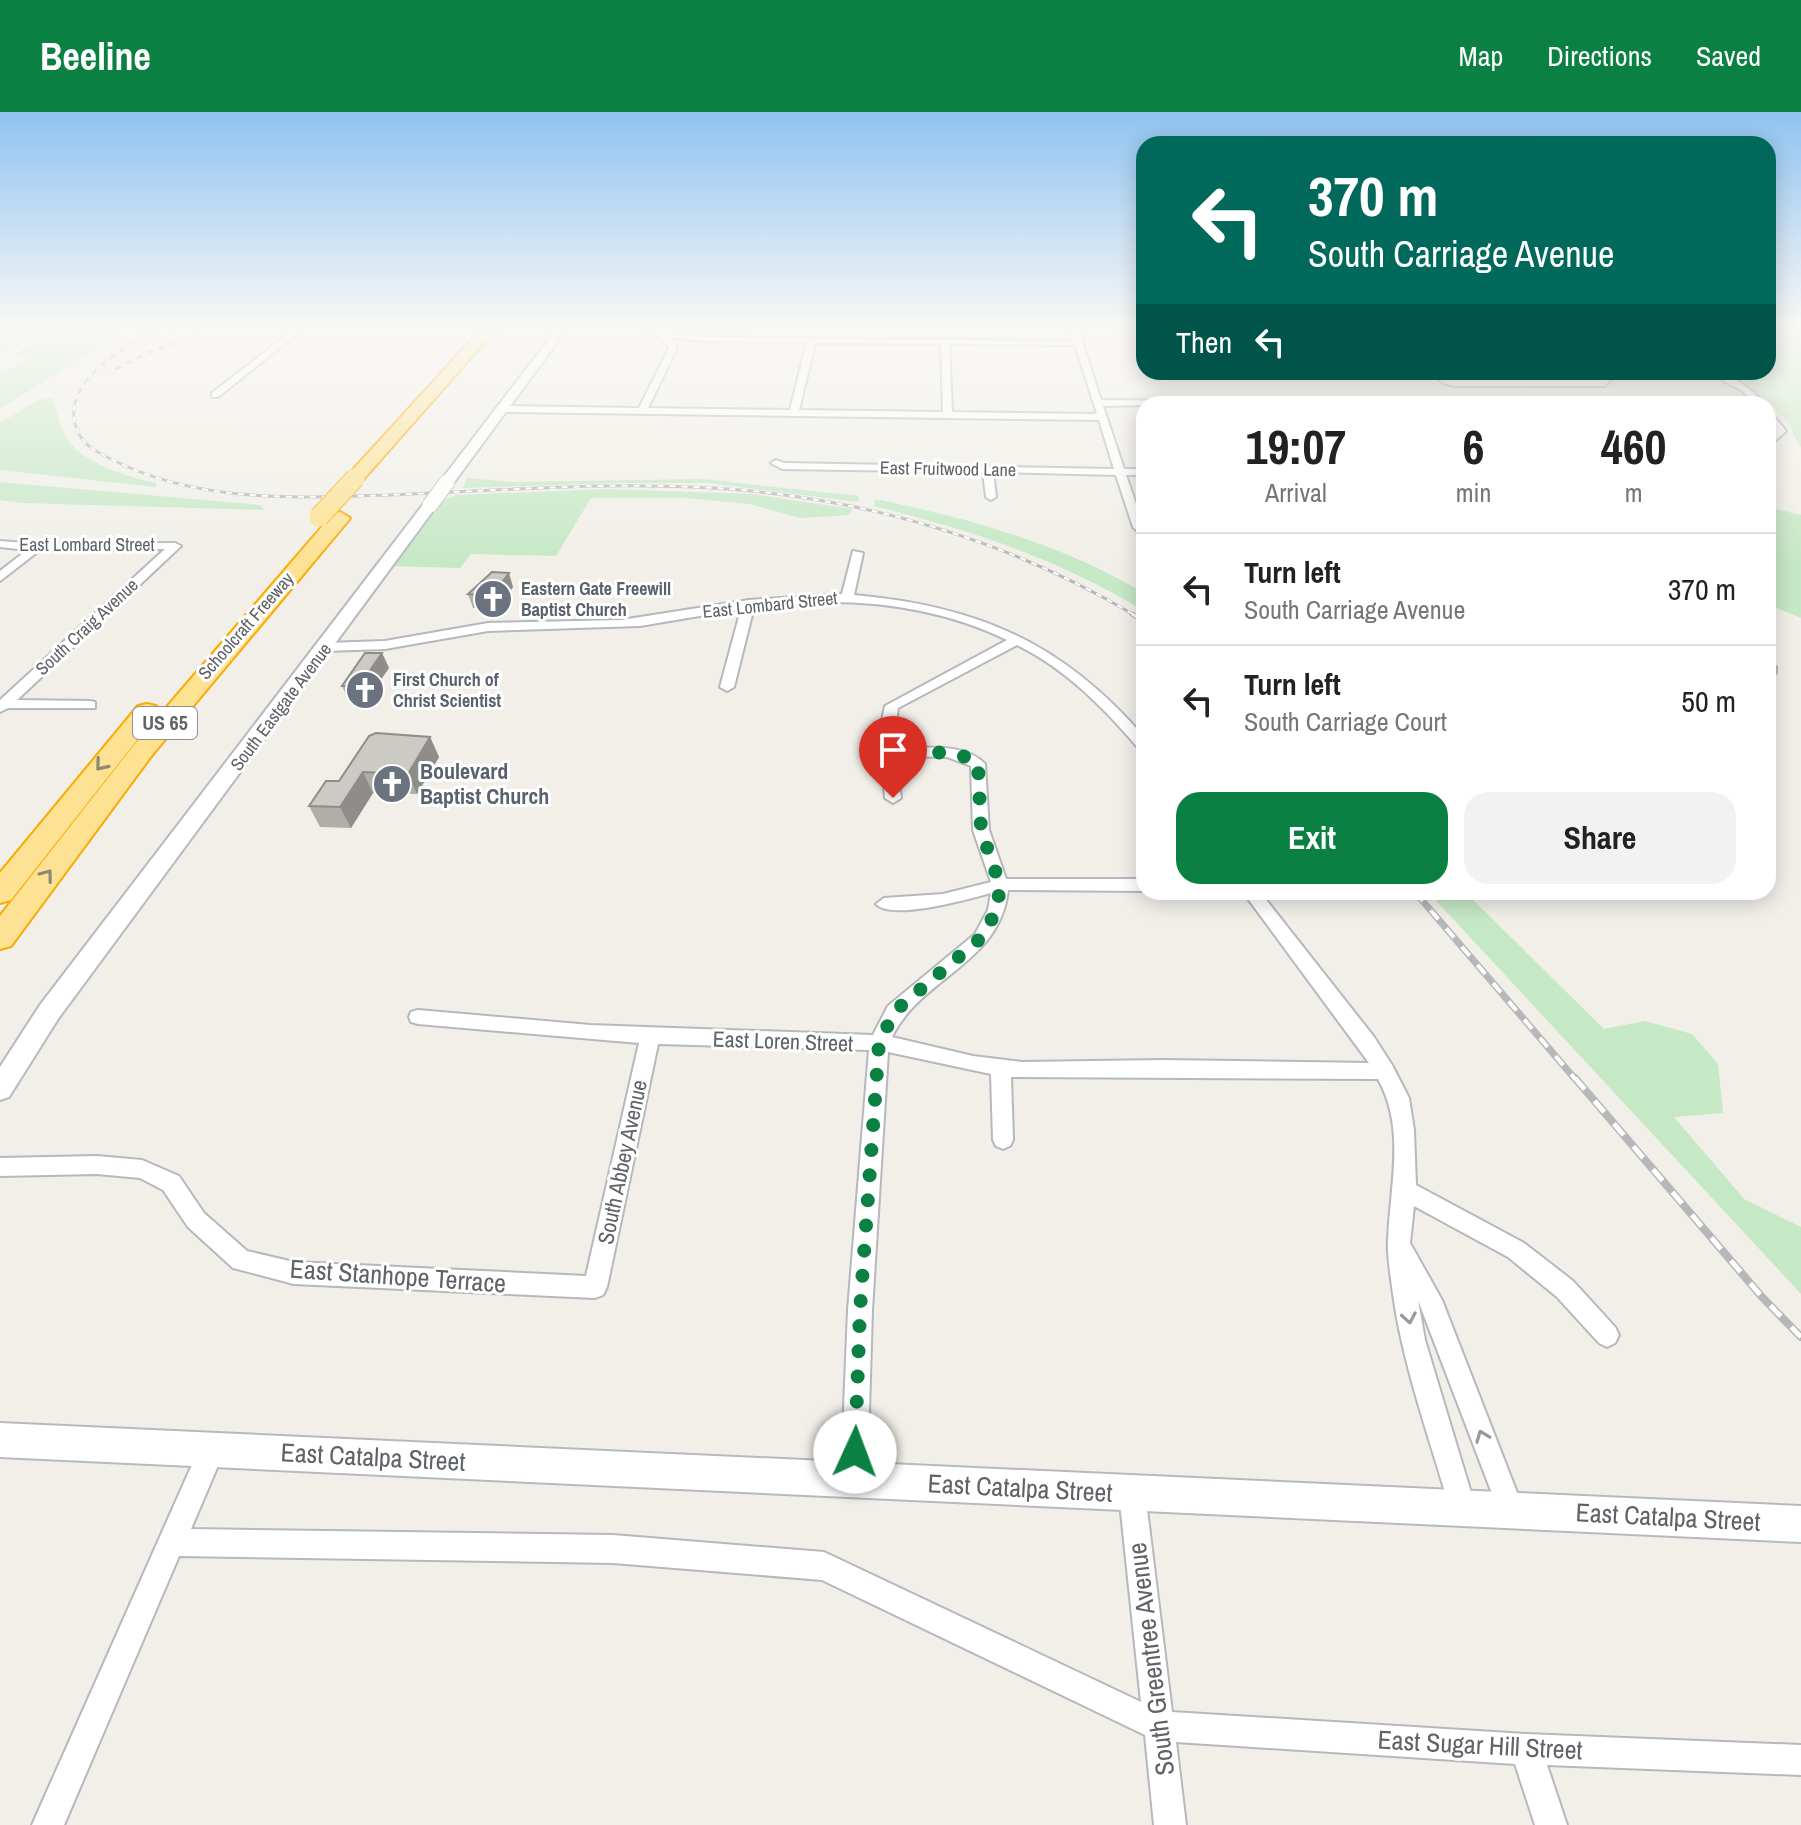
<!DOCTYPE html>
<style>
:root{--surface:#fff;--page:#f2f2f2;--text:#222;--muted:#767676;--line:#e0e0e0;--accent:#0b8043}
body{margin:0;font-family:"Archivo Narrow",sans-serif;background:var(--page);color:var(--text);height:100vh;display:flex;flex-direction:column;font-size:30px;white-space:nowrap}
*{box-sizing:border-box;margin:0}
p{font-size:26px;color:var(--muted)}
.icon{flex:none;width:44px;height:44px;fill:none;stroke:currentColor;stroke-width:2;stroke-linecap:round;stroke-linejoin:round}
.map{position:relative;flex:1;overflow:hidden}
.panel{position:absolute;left:1136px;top:284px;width:640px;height:504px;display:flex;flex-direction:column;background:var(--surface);border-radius:24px;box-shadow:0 4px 20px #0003}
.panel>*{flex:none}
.top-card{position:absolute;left:1136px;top:24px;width:640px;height:244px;border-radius:24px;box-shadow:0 4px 20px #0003;background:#00695c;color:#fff;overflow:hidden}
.pin{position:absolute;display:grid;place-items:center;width:68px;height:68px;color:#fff;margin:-82px -34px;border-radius:50% 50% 50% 0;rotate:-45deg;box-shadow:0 0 8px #0007}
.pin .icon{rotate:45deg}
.me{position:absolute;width:88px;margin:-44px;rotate:2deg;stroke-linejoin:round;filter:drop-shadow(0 0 6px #0008)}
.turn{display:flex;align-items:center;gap:28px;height:168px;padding:0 40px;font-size:36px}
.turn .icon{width:104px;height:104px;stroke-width:2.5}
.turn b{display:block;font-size:56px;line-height:68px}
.then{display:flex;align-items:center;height:76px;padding:0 40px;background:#0003;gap:16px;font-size:30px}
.eta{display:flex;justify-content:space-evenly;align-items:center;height:136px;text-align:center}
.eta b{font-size:48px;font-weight:700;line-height:56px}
.primary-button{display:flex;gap:16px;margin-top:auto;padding:16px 40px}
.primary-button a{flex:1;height:92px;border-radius:24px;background:var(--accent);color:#fff;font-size:32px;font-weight:700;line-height:92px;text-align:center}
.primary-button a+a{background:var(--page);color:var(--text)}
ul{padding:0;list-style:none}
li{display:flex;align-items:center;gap:24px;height:112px;padding:0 40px;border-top:2px solid var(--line)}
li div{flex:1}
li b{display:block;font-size:30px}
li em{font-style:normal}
header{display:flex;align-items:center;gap:48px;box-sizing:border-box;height:112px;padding:0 40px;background:var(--accent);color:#fff}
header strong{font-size:38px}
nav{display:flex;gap:44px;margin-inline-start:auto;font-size:28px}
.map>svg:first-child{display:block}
.green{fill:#c5e8c5}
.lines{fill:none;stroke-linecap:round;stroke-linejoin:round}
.street-casing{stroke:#b5b8bc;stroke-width:4}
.secondary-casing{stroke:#b6babf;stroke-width:4}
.highway-casing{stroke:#f9ab00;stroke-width:4}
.street{fill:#fff;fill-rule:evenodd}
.secondary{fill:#fff;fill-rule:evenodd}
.highway{fill:#fde293;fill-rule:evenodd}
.rail-far3-casing{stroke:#b6b7b8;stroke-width:3}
.rail-far2-casing{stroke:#b6b7b8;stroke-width:5}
.rail-far1-casing{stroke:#b6b7b8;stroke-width:7}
.rail-casing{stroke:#b6b7b8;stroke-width:8}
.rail-far3{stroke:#fff;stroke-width:2;stroke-dasharray:6;stroke-linecap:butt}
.rail-far2{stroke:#fff;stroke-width:3;stroke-dasharray:9;stroke-linecap:butt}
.rail-far1{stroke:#fff;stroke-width:4;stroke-dasharray:12;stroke-linecap:butt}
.rail{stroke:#fff;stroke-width:5;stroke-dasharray:15;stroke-linecap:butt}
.secondary-bridge-casing{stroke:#b6babf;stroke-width:17;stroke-linecap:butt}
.highway-bridge-casing{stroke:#f9ab00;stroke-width:21;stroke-linecap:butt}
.secondary-bridge{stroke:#fff;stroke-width:15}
.highway-bridge{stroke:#fde293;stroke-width:19}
.wall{fill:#afaea9}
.shaded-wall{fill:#8f8d8a}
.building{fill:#cccac5;stroke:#8f8d8a;stroke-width:2}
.oneway{stroke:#8e8975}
.oneway2{stroke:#979a9d}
.route{stroke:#0b8043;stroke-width:14;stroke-dasharray:0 25.2}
.labels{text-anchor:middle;stroke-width:6;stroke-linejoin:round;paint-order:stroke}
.far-street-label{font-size:18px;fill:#5f6368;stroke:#fff}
.far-worship-label{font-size:18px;font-weight:bold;fill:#5b616d;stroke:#fff;text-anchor:start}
.shield{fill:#fff;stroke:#8f9295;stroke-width:2}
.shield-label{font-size:20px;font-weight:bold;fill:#5f6368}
.worship-label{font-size:22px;font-weight:bold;fill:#5b616d;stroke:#fff;text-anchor:start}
.street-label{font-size:22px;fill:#5f6368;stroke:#fff}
.near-street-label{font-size:26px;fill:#5f6368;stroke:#fff}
</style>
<header>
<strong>Beeline</strong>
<nav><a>Map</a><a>Directions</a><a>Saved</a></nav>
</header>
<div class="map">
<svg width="1801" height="1713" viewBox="0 0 1801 1713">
<rect width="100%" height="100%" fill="#f1efe8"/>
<path class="green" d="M0 214H54L0 244Z
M61 214H133L0 297V261C13 257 21 249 32 243L10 245Z
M1768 214H1801V335C1795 328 1794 320 1789 312 1771 288 1747 274 1721 260H1768Z
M53 285C57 299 59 315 67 327 84 352 128 365 156 371V375L0 358V311L36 289Z
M467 366 510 370 702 367 859 384 858 390 708 371H616L463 376Z
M0 370 261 393 264 398 23 391 0 388Z
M605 377 752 382 852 397 849 403 800 406 749 392 685 386H591L556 444 471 442 460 456 392 454 440 390 456 383Z
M875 387C969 406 1061 432 1144 481V499C1060 447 970 418 874 394Z
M1768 395 1801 403V506L1768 492Z
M1428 780H1465L1604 917 1645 909 1692 922 1718 952 1723 1001 1674 1005 1744 1087 1801 1115V1182Z"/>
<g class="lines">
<g class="street-casing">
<path id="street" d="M298 214H307L218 285H212V281Z
M636 214 701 225 1074 229 1069 214H1077L1101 288 1198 289 1202 292 1103 294 1124 357H1144V363H1126L1144 415V425L1133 415 1116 363 993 360 996 385 991 388 986 385 983 360 782 357 771 351 776 348 784 351 1114 357 1099 308 501 300 497 297 501 294 639 296 669 236 659 224ZM669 225 701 229 807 230 790 298 648 296 677 236ZM815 231 941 232 943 300 799 298ZM949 232 1075 233 1097 302 952 300Z
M1431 260H1440L1454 268H1601L1589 260H1599L1610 268 1605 274H1454L1443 271Z
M1707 260C1730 260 1750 276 1765 292H1756L1741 278Z
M1334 289 1361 292H1330Z
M1768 297 1786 319 1768 335V327L1776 319 1768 307Z
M0 429 37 432 175 431 181 434 17 588 90 589 95 590V596H8L0 600V588L165 437 40 438 0 469V459L27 438 0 435Z
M853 439 863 441 854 483C977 494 1062 530 1144 625V638L1139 637C1104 596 1066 557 1017 533L898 596 893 634C922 639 962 628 985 652L989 718 1006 767H1144V779L1008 778C1000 852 921 865 892 925L973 944 1022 950 1163 948 1369 951 1243 780H1260L1374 925 1392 953 1409 986 1414 1018 1416 1073 1524 1131 1573 1169 1615 1215 1619 1223 1615 1231 1607 1235 1599 1231 1557 1185 1508 1145 1414 1094 1410 1131 1442 1188 1523 1396 1519 1405 1510 1409 1501 1405 1418 1188 1425 1228 1475 1394 1471 1403 1462 1407 1453 1403 1449 1394C1429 1324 1403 1254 1393 1182 1391 1165 1387 1145 1388 1128 1390 1073 1406 1017 1378 967L1011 965 1013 1028 1010 1034 1003 1037 996 1034 993 1028 991 962 888 940 872 1198 867 1368 863 1377 854 1381 845 1377 841 1368 848 1198 869 938 658 932 607 1175 603 1183 595 1186 294 1172 233 1156 188 1115 163 1078 140 1066 97 1062 0 1064V1046L97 1044 142 1048 179 1064 204 1101 247 1139 294 1150 586 1164 639 931 418 912 411 910 409 905 411 900 418 898 590 913 873 923 888 894 975 822 988 798 991 781C969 787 891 809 876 792L884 786 943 782 991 770 973 718 971 654 947 645 896 644 901 686 893 691 885 686 881 638 877 632 885 594 1007 528C928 490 840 484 754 495L734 575 727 579 720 575 741 497 640 514 488 519 385 537 326 539 320 535 326 531 385 529 488 511 621 508 749 488 842 482Z
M1768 552 1776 555V561H1768Z
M212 1324 221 1328 225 1337 191 1417 613 1423 824 1440 1141 1590 1119 1381 1123 1372 1132 1368 1141 1372 1145 1381 1172 1600 1526 1622 1801 1633V1663L1547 1653 1567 1713H1535L1515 1652 1176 1630 1186 1713H1154L1145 1623 822 1468 613 1451 179 1444 64 1713H32L203 1328Z"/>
</g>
<g class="secondary-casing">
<path id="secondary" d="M559 214H569L452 373H442V367Z
M430 389 437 393 435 396 58 907 9 985 0 988V955L40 893 425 390Z
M0 1311 1801 1394V1430L0 1345Z"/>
</g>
<g class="highway-casing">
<path id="highway" d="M484 214H499L361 370H349L346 366 349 362Z
M340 400 350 406 347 410 152 643 11 834 0 837V804L134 633 333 402Z
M147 592 156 594 159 599 156 604 11 788 0 791V761L138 594Z"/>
</g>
<use href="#street" class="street"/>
<use href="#secondary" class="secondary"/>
<use href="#highway" class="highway"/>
<g class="rail-far3-casing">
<path id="rail-far3" d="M161 214C127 234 53 272 79 322 85 335 101 342 113 348 198 391 296 386 389 383 458 380 527 376 596 374 656 373 717 374 777 382 904 398 1025 438 1136 504
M153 232 178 216
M110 260 147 241 199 223"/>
</g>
<g class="rail-far2-casing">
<path id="rail-far2" d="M1132 502 1144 509"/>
</g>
<g class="rail-far1-casing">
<path id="rail-far1" d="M1415 780 1576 968"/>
</g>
<g class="rail-casing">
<path id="rail" d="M1575 966 1762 1185 1801 1225"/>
</g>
<use href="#rail-far3" class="rail-far3"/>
<use href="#rail-far2" class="rail-far2"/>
<use href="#rail-far1" class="rail-far1"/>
<use href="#rail" class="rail"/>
<g class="secondary-bridge-casing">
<path id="secondary-bridge" d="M430 393 447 370"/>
</g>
<g class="highway-bridge-casing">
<path id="highway-bridge" d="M319 405 355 366"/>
</g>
<use href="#secondary-bridge" class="secondary-bridge"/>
<use href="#highway-bridge" class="highway-bridge"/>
</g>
<path class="wall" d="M513 475 497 497 473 496 468 482Z
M382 541 389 556 366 589H349L342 574Z
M430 625 439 645 417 682 373 681 351 716 320 715 309 694 339 669Z"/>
<path class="shaded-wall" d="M509 461 513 475 497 497 492 483Z
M382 541 389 556 366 589 359 574Z
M430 625 439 645 417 682 408 662Z
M363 660 373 681 351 716 340 695Z"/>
<path class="building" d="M492 460 509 461 492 483 468 482Z
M365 541H382L359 574H342Z
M376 621 430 625 408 662 363 660 340 695 309 694 326 669H339L369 624Z"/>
<defs><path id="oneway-chevron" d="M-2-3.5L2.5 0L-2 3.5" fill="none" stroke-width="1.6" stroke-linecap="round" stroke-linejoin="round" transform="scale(2)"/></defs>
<g class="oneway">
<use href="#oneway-chevron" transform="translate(101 653) rotate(130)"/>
<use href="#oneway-chevron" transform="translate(47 763) rotate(-53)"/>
</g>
<g class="oneway2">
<use href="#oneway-chevron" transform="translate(1409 1206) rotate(80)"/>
<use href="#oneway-chevron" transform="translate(1482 1324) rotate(-111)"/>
</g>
<linearGradient id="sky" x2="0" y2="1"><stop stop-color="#8fc3f1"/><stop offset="0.47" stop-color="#f9f8f5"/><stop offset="1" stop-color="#f9f8f5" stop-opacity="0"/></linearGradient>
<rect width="1801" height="454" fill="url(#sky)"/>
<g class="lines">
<path class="route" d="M855 1340 860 1198 879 931 895 899 981 826 997 798 1000 773 981 718 978 652C954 633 916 645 888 638L893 686"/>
</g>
<defs>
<g id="church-disc" transform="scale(2)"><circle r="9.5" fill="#6b7280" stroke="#fff"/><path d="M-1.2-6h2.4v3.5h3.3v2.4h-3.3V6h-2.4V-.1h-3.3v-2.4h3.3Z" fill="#fff"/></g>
</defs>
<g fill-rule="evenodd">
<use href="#church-disc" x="493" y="487"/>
<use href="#church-disc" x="365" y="578"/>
<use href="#church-disc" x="392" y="672"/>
</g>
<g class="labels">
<g class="far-street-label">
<text transform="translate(948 357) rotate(1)" y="6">East Fruitwood Lane</text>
<text x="87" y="439">East Lombard Street</text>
<text transform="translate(770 493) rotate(-6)" y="6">East Lombard Street</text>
<text transform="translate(246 514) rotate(-49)" y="6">Schoolcraft Freeway</text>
<text transform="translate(87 515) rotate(-43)" y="6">South Craig Avenue</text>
<text transform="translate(281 595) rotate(-53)" y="6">South Eastgate Avenue</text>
</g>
<g class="far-worship-label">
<text x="521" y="483">Eastern Gate Freewill<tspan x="521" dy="21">Baptist Church</tspan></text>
<text x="393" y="574">First Church of<tspan x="393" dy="21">Christ Scientist</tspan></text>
</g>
<rect class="shield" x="133" y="595" width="64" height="32" rx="6"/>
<g class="shield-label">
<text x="165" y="618">US 65</text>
</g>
<g class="worship-label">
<text x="420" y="667">Boulevard<tspan x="420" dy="25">Baptist Church</tspan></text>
</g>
<g class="street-label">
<text transform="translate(783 929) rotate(2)" y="8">East Loren Street</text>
<text transform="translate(622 1050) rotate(-78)" y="8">South Abbey Avenue</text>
</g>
<g class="near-street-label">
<text transform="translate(398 1164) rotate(4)" y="9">East Stanhope Terrace</text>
<text transform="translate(373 1345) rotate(3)" y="9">East Catalpa Street</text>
<text transform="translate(1020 1376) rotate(3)" y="9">East Catalpa Street</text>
<text transform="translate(1668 1405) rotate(3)" y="9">East Catalpa Street</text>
<text transform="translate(1151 1547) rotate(-97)" y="9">South Greentree Avenue</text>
<text transform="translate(1480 1633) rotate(3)" y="9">East Sugar Hill Street</text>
</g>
</g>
</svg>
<div class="pin" style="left:893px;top:686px;background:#d93025"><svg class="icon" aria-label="arrive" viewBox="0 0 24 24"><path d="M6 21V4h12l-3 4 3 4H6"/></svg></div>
<svg class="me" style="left:855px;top:1340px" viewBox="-20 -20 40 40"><circle r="19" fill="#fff"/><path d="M0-13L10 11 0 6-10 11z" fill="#0b8043"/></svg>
<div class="top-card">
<div class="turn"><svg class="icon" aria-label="left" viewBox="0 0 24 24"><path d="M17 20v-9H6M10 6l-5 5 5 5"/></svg><div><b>370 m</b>South Carriage Avenue</div></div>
<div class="then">Then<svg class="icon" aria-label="left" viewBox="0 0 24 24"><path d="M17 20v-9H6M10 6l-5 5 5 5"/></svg></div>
</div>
<section class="panel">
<div class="eta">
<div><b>19:07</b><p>Arrival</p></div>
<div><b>6</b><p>min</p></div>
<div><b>460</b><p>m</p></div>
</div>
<ul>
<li><svg class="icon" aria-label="left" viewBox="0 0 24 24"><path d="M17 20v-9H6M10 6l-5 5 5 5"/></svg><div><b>Turn left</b><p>South Carriage Avenue</p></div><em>370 m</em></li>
<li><svg class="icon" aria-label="left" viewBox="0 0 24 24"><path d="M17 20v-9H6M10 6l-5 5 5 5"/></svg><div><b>Turn left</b><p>South Carriage Court</p></div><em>50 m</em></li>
</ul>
<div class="primary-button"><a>Exit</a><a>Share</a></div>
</section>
</div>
